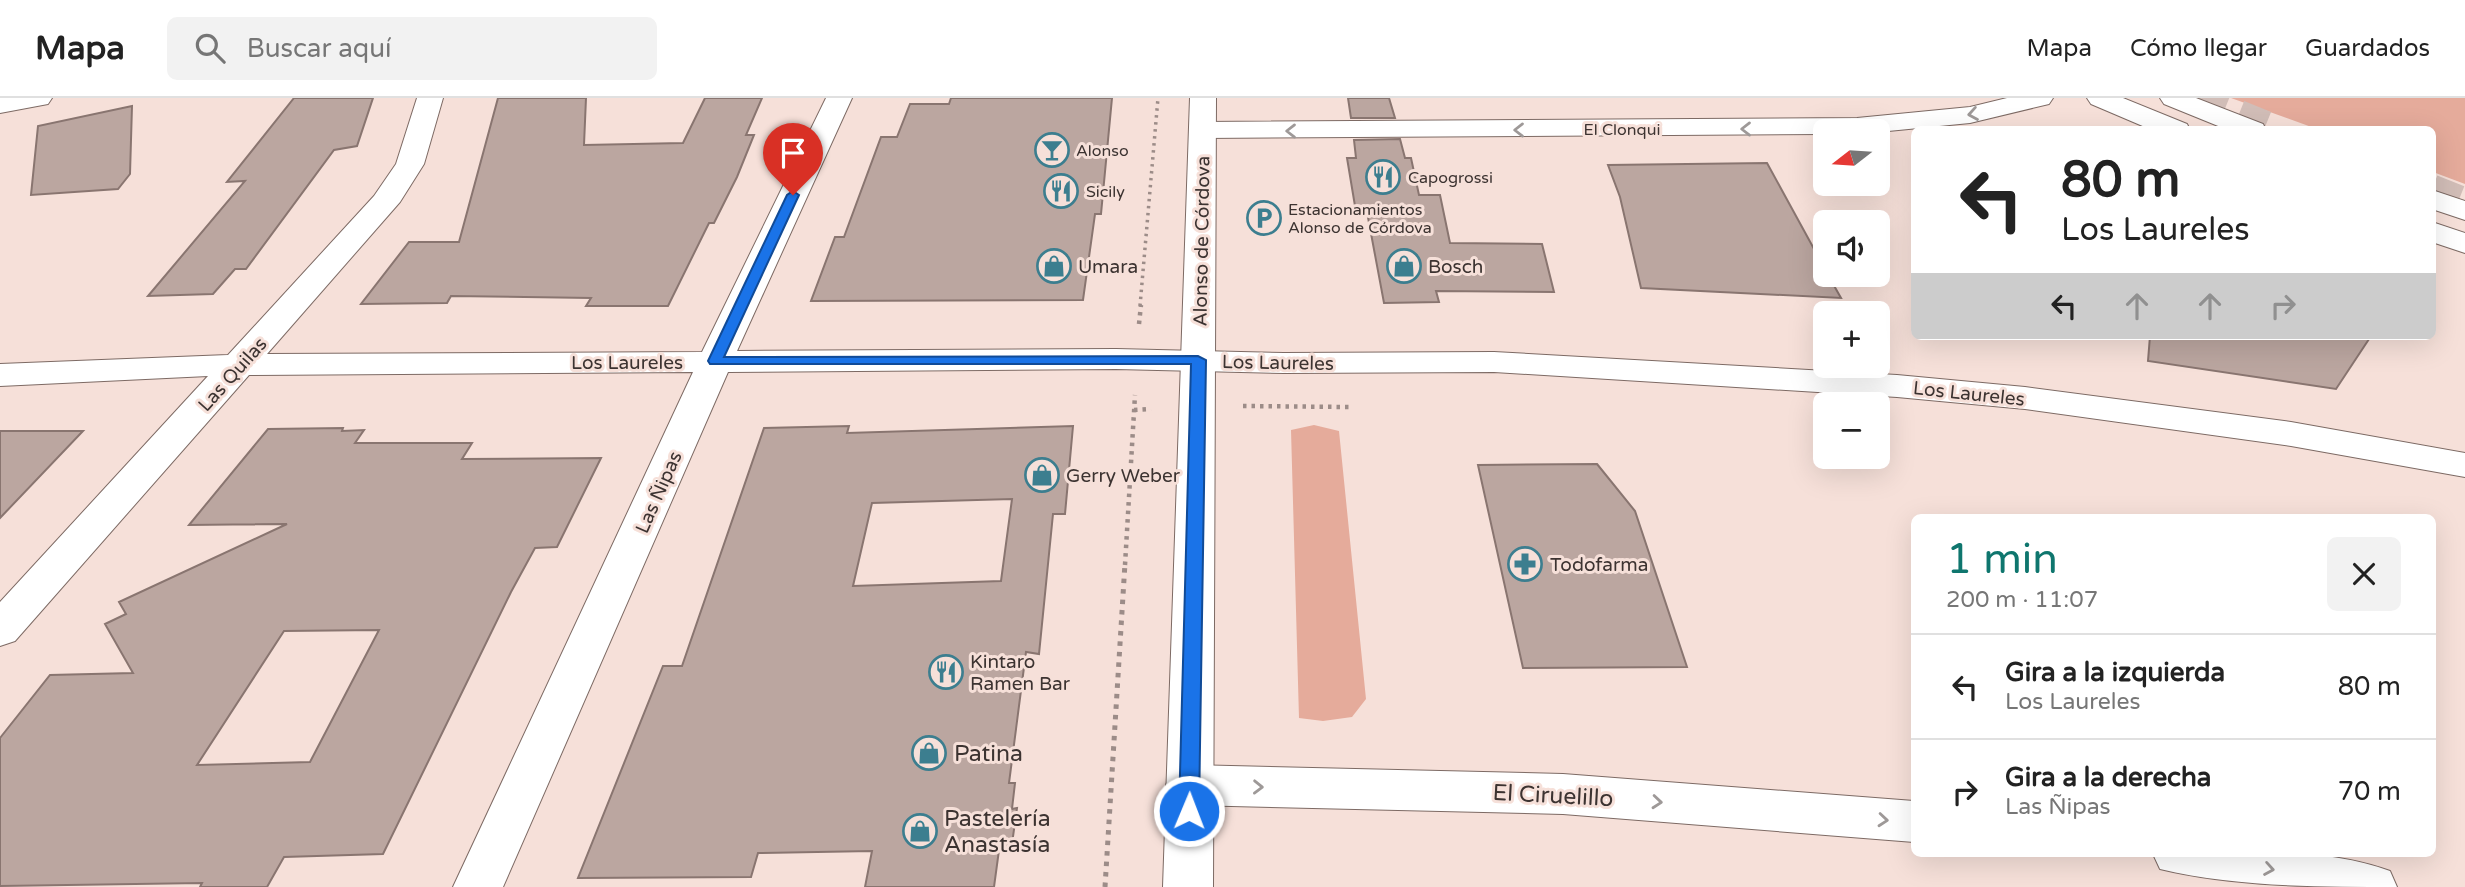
<!DOCTYPE html>
<html lang="es">
<meta charset="utf-8">
<style>
:root{--surface:#fff;--page:#f2f2f2;--text:#222;--muted:#767676;--line:#e0e0e0;--accent:#0f766e}
body{margin:0;font-family:"Varela Round",sans-serif;background:var(--page);color:var(--text);height:100vh;display:flex;flex-direction:column;font-size:26px;white-space:nowrap}
*{box-sizing:border-box;margin:0}
p{font-size:23px;color:var(--muted)}
.icon{flex:none;width:38px;height:38px;fill:none;stroke:currentColor;stroke-width:2;stroke-linecap:round;stroke-linejoin:round}
.map{position:relative;flex:1;overflow:hidden}
.drawer{position:absolute;left:1911px;top:416px;width:525px;height:343px;display:flex;flex-direction:column;background:var(--surface);border-radius:10px;box-shadow:0 7px 28px #0002}
.drawer>*{flex:none}
.top-card{position:absolute;left:1911px;top:28px;width:525px;height:214px;border-radius:10px;box-shadow:0 7px 28px #0002;background:#fff;color:var(--text);overflow:hidden}
.needle{width:46px;rotate:253deg}
.fabs{position:absolute;left:1813px;top:21px;display:grid;gap:14px}
.fabs a{display:grid;place-items:center;width:77px;height:77px;border-radius:10px;background:var(--surface);box-shadow:0 7px 28px #0002;font-size:35px}
.pin{position:absolute;display:grid;place-items:center;width:60px;height:60px;color:#fff;margin:-72px -30px;border-radius:50% 50% 50% 0;rotate:-45deg;box-shadow:0 0 7px #0007}
.pin .icon{rotate:45deg}
.me{position:absolute;width:77px;margin:-38px;rotate:1deg;stroke-linejoin:round;filter:drop-shadow(0 0 5px #0008)}
.turn{display:flex;align-items:center;gap:24px;height:147px;padding:0 35px;font-size:32px}
.turn .icon{width:91px;height:91px;stroke-width:2.5}
.turn b{display:block;font-size:49px;line-height:60px}
.lanes{display:flex;align-items:center;height:66px;padding:0 35px;background:#0003;justify-content:center;gap:35px;direction:ltr}
.lanes .off{opacity:.35}
.round{display:grid;place-items:center;flex:none;width:74px;height:74px;border-radius:10px;background:var(--page)}
.overview{display:flex;align-items:center;justify-content:space-between;height:119px;padding:0 35px}
h1{font-size:42px;font-weight:600;line-height:52px;color:var(--accent)}
ul{padding:0;list-style:none}
li{display:flex;align-items:center;gap:21px;height:105px;padding:0 35px;border-top:2px solid var(--line)}
li div{flex:1}
li b{display:block;font-size:26px}
li em{font-style:normal}
header{display:flex;align-items:center;gap:42px;box-sizing:border-box;height:98px;padding:0 35px;background:var(--surface);border-bottom:2px solid var(--line)}
header strong{font-size:33px}
nav{display:flex;gap:38px;margin-inline-start:auto;font-size:24px}
.search{width:490px;height:63px;background:var(--page);display:flex;align-items:center;gap:18px;box-sizing:border-box;padding:0 24px;border-radius:10px;color:var(--muted);font-size:26px}
.map>svg:first-child{display:block}
.green{fill:#e5ab9b}
.building{fill:#bba6a0;stroke:#897570;stroke-width:2;fill-rule:evenodd}
.lines{fill:none;stroke-linecap:round;stroke-linejoin:round}
.highway-tunnel{stroke:#d1bdb7;stroke-width:29;stroke-dasharray:29 15;stroke-linecap:butt}
.minor-casing{stroke:#7d6a64;stroke-width:2}
.major-casing{stroke:#7d6a64;stroke-width:2}
.highway-casing{stroke:#7d6a64;stroke-width:2}
.path-far2{stroke:#9c8c88;stroke-width:3.5;stroke-dasharray:2.5 4.5;stroke-linecap:butt}
.path-far1{stroke:#9c8c88;stroke-width:4.5;stroke-dasharray:3.5 5;stroke-linecap:butt}
.path{stroke:#9c8c88;stroke-width:5;stroke-dasharray:4.5 6;stroke-linecap:butt}
.minor{fill:#fff;fill-rule:evenodd}
.major{fill:#fff;fill-rule:evenodd}
.highway{fill:#fff;fill-rule:evenodd}
.oneway{stroke:#9e9998}
.route{fill:#1a73e8;stroke:#114b97;stroke-width:2}
.labels{text-anchor:middle;stroke-width:6;stroke-linejoin:round;paint-order:stroke}
.far-street-label{font-size:16px;fill:#3c3331;stroke:#f6e0d9}
.far-poi-label{font-size:16px;fill:#3c3331;stroke:#f6e0d9;text-anchor:start}
.street-label{font-size:19px;fill:#3c3331;stroke:#f6e0d9}
.poi-label{font-size:19px;fill:#3c3331;stroke:#f6e0d9;text-anchor:start}
.near-poi-label{font-size:23px;fill:#3c3331;stroke:#f6e0d9;text-anchor:start}
.near-street-label{font-size:23px;fill:#3c3331;stroke:#f6e0d9}
</style>
<header>
<strong>Mapa</strong>
<div class="search"><svg class="icon" aria-label="search" viewBox="0 0 24 24"><circle cx="10" cy="10" r="6"/><path d="M15 15l6 6"/></svg>Buscar aquí</div>
<nav><a>Mapa</a><a>Cómo llegar</a><a>Guardados</a></nav>
</header>
<div class="map">
<svg width="2465" height="789" viewBox="0 0 2465 789">
<rect width="100%" height="100%" fill="#f6e0d9"/>
<path class="green" d="M2231 0H2465V86L2433 74 2432 32 2317 31Z
M1314 327 1339 333 1366 601 1352 619 1323 623 1299 620 1291 332Z"/>
<path class="building" d="M294 0H373L357 48 334 52 246 171H235L213 196 148 198 245 83 227 84Z
M498 0H586L584 47 683 45 705 0H762L746 37H754L737 79 714 125H709L668 208H586L591 200 451 198 447 205 361 206 409 144H459Z
M951 0H1112L1101 116H1095L1083 202 811 203 835 139H844L881 39H897L910 6H949Z
M1348 0H1389L1395 20H1351Z
M132 8 130 76 118 91 31 97 38 28Z
M1400 41 1405 60H1411L1419 97H1440L1450 145 1542 146 1554 194 1436 193 1439 204 1384 205 1367 114H1356L1347 60H1356L1354 42Z
M1767 65 1825 171V177H1828L1841 200 1641 190 1620 99 1608 67Z
M2150 238H2371L2336 291 2148 263Z
M849 328 847 335 1073 328 1065 416H1053L1039 556 1026 554 1009 685H1015L1012 711 1017 710 1011 753 999 752 994 789H865L872 753 758 755 751 779 578 780 663 568H682L764 330ZM1012 401 1001 483 853 488 872 405Z
M343 330 342 333 364 332 355 345H472L462 361 601 360 557 449 535 450 511 494 383 756 284 759 267 789H200L202 785 0 788V640L50 577 133 575 105 526 126 516 119 504 287 426 189 427 268 331ZM379 532 310 664 197 667 284 533Z
M0 333H83L0 420Z
M1597 366 1635 413 1687 569 1523 570 1478 367Z"/>
<g class="lines">
<path class="highway-tunnel" d="M2198 0 2277 32
M2432 91 2465 104"/>
<g class="minor-casing">
<path id="minor" d="M0 0H52L48 6 0 15Z
M417 0H443L424 66 400 104 267 256 702 254 826 0H852L737 253 1116 251 1284 255 1494 254 1897 277 2025 289 2291 324 2465 355V379L2291 348 2025 311 1897 299 1494 274 1284 275 1116 271 728 274 503 789H453L693 274 249 277 15 543 0 548V504L208 278 0 288V266L228 257 374 98 396 66Z
M2007 0H2053L2049 6 1970 25 1878 34 1825 33V36L1203 40 1193 38 1189 32 1193 26 1203 24 1857 20 1970 9Z
M1190 667 1563 676 1914 703V744L1563 716 1190 707 1173 701 1166 687 1173 673Z
M2153 756C2231 756 2316 746 2390 773L2397 789C2319 789 2235 789 2160 771Z"/>
</g>
<g class="major-casing">
<path id="major" d="M1190 0H1216L1213 789H1163Z
M2087 0H2123L2187 26 2190 32H2152L2091 6Z
M2432 124 2465 135V155L2432 144Z"/>
</g>
<g class="highway-casing">
<path id="highway" d="M2160 0H2196L2263 26 2266 32H2228L2164 6Z
M2432 92 2465 103V122L2432 111Z"/>
</g>
<path class="path-far2" d="M1140 208 1158 0"/>
<path class="path-far1" d="M1139 226 1141 207
M1243 308 1349 309
M1134 312 1151 311
M1125 467 1135 297"/>
<path class="path" d="M1105 789 1125 465"/>
<use href="#minor" class="minor"/>
<use href="#major" class="major"/>
<use href="#highway" class="highway"/>
</g>
<defs><path id="oneway-chevron" d="M-2-3.5L2.5 0L-2 3.5" fill="none" stroke-width="1.6" stroke-linecap="round" stroke-linejoin="round" transform="scale(1.75)"/></defs>
<g class="oneway">
<use href="#oneway-chevron" transform="translate(1973 16) rotate(170)"/>
<use href="#oneway-chevron" transform="translate(1746 31) rotate(180)"/>
<use href="#oneway-chevron" transform="translate(1519 32) rotate(180)"/>
<use href="#oneway-chevron" transform="translate(1291 33) rotate(180)"/>
<use href="#oneway-chevron" transform="translate(1258 689) rotate(1)"/>
<use href="#oneway-chevron" transform="translate(1657 704) rotate(5)"/>
<use href="#oneway-chevron" transform="translate(1883 722) rotate(5)"/>
<use href="#oneway-chevron" transform="translate(2269 771) rotate(10)"/>
</g>
<path class="route" d="M793 93 799 97 724 259 1198 258 1206 262 1199 713 1196 719 1189 721 1182 719 1179 713 1191 266H710L708 263 787 97Z"/>
<defs>
<g id="bar-ring" transform="scale(1.75)"><circle r="9.5" fill="#f6e0d9" stroke="#3c7e8f" stroke-width="1.5"/><path d="M-6-5H6L.8 .8V4.5H3.5V6h-7V4.5H-.8V.8Z" fill="#3c7e8f"/></g>
<g id="restaurant-ring" transform="scale(1.75)"><circle r="9.5" fill="#f6e0d9" stroke="#3c7e8f" stroke-width="1.5"/><path d="M-5-6h1v4h1v-4h1v4h1v-4h1v5L-1.5 .5V6h-2V.5L-5-1ZM5-6V6H3V1.5H1.5Q1.5-4 5-6Z" fill="#3c7e8f"/></g>
<g id="parking-ring" transform="scale(1.75)"><circle r="9.5" fill="#f6e0d9" stroke="#3c7e8f" stroke-width="1.5"/><path d="M-3.5-5.5H1a3.5 3.5 0 0 1 0 7H-1V5.5H-3.5ZM-1-3.4V-.6H.8a1.4 1.4 0 0 0 0-2.8Z" fill="#3c7e8f"/></g>
<g id="shop-ring" transform="scale(1.75)"><circle r="9.5" fill="#f6e0d9" stroke="#3c7e8f" stroke-width="1.5"/><path d="M-5-2.5h2.3a2.7 3.5 0 0 1 5.4 0H5L5.5 6h-11ZM-1.5-2.5h3a1.5 2.3 0 0 0-3 0Z" fill="#3c7e8f"/></g>
<g id="pharmacy-ring" transform="scale(1.75)"><circle r="9.5" fill="#f6e0d9" stroke="#3c7e8f" stroke-width="1.5"/><path d="M-2-6h4v4h4v4h-4v4h-4v-4h-4v-4h4Z" fill="#3c7e8f"/></g>
</defs>
<g fill-rule="evenodd">
<use href="#bar-ring" x="1052" y="52"/>
<use href="#restaurant-ring" x="1383" y="79"/>
<use href="#restaurant-ring" x="1061" y="93"/>
<use href="#parking-ring" x="1264" y="120"/>
<use href="#shop-ring" x="1054" y="168"/>
<use href="#shop-ring" x="1404" y="168"/>
<use href="#shop-ring" x="1042" y="377"/>
<use href="#pharmacy-ring" x="1525" y="466"/>
<use href="#restaurant-ring" x="946" y="574"/>
<use href="#shop-ring" x="929" y="655"/>
<use href="#shop-ring" x="920" y="733"/>
</g>
<g class="labels">
<g class="far-street-label">
<text x="1622" y="37">El Clonqui</text>
</g>
<g class="far-poi-label">
<text x="1076" y="58">Alonso</text>
<text x="1408" y="85">Capogrossi</text>
<text x="1086" y="99">Sicily</text>
<text x="1288" y="117">Estacionamientos<tspan x="1288" dy="18">Alonso de Córdova</tspan></text>
</g>
<g class="street-label">
<text transform="translate(1201 143) rotate(-89)" y="7">Alonso de Córdova</text>
<text x="627" y="271">Los Laureles</text>
<text transform="translate(1278 264) rotate(1)" y="7">Los Laureles</text>
<text transform="translate(232 276) rotate(-48)" y="7">Las Quilas</text>
<text transform="translate(1969 295) rotate(6)" y="7">Los Laureles</text>
<text transform="translate(658 394) rotate(-66)" y="7">Las Ñipas</text>
</g>
<g class="poi-label">
<text x="1078" y="175">Umara</text>
<text x="1428" y="175">Bosch</text>
<text x="1066" y="384">Gerry Weber</text>
<text x="1550" y="473">Todofarma</text>
<text x="970" y="570">Kintaro<tspan x="970" dy="22">Ramen Bar</tspan></text>
</g>
<g class="near-poi-label">
<text x="954" y="663">Patina</text>
<text x="944" y="728">Pastelería<tspan x="944" dy="26">Anastasía</tspan></text>
</g>
<g class="near-street-label">
<text transform="translate(1553 697) rotate(3)" y="8">El Ciruelillo</text>
</g>
</g>
</svg>
<div class="fabs">
<a><svg class="needle" viewBox="-14 -14 28 28"><path d="M0-13l5 13h-10z" fill="#e53935"/><path d="M0 13l5-13h-10z" fill="#767676"/></svg></a>
<a><svg class="icon" aria-label="sound" viewBox="0 0 24 24"><path d="M4 9h4l5-4v14l-5-4H4zM17 9q2 3 0 6"/></svg></a>
<a>+</a>
<a>−</a>
</div>
<div class="pin" style="left:793px;top:97px;background:#d93025"><svg class="icon" aria-label="arrive" viewBox="0 0 24 24"><path d="M6 21V4h12l-3 4 3 4H6"/></svg></div>
<svg class="me" style="left:1189px;top:713px" viewBox="-20 -20 40 40"><circle r="17" fill="#1a73e8" stroke="#fff" stroke-width="3"/><path d="M0-11L8 9 0 5-8 9z" fill="#fff"/></svg>
<div class="top-card">
<div class="turn"><svg class="icon" aria-label="left" viewBox="0 0 24 24"><path d="M17 20v-9H6M10 6l-5 5 5 5"/></svg><div><b>80 m</b>Los Laureles</div></div>
<div class="lanes"><svg class="icon" aria-label="left" viewBox="0 0 24 24"><path d="M17 20v-9H6M10 6l-5 5 5 5"/></svg><svg class="icon off" aria-label="ahead" viewBox="0 0 24 24"><path d="M12 20V5M6 11l6-6 6 6"/></svg><svg class="icon off" aria-label="ahead" viewBox="0 0 24 24"><path d="M12 20V5M6 11l6-6 6 6"/></svg><svg class="icon off" aria-label="right" viewBox="0 0 24 24"><path d="M7 20v-9h11M14 6l5 5-5 5"/></svg></div>
</div>
<section class="drawer">
<div class="overview"><div><h1>1 min</h1><p>200 m · 11:07</p></div><a class="round"><svg class="icon" aria-label="close" viewBox="0 0 24 24"><path d="M6 6l12 12M18 6L6 18"/></svg></a></div>
<ul>
<li><svg class="icon" aria-label="left" viewBox="0 0 24 24"><path d="M17 20v-9H6M10 6l-5 5 5 5"/></svg><div><b>Gira a la izquierda</b><p>Los Laureles</p></div><em>80 m</em></li>
<li><svg class="icon" aria-label="right" viewBox="0 0 24 24"><path d="M7 20v-9h11M14 6l5 5-5 5"/></svg><div><b>Gira a la derecha</b><p>Las Ñipas</p></div><em>70 m</em></li>
</ul>
</section>
</div>
